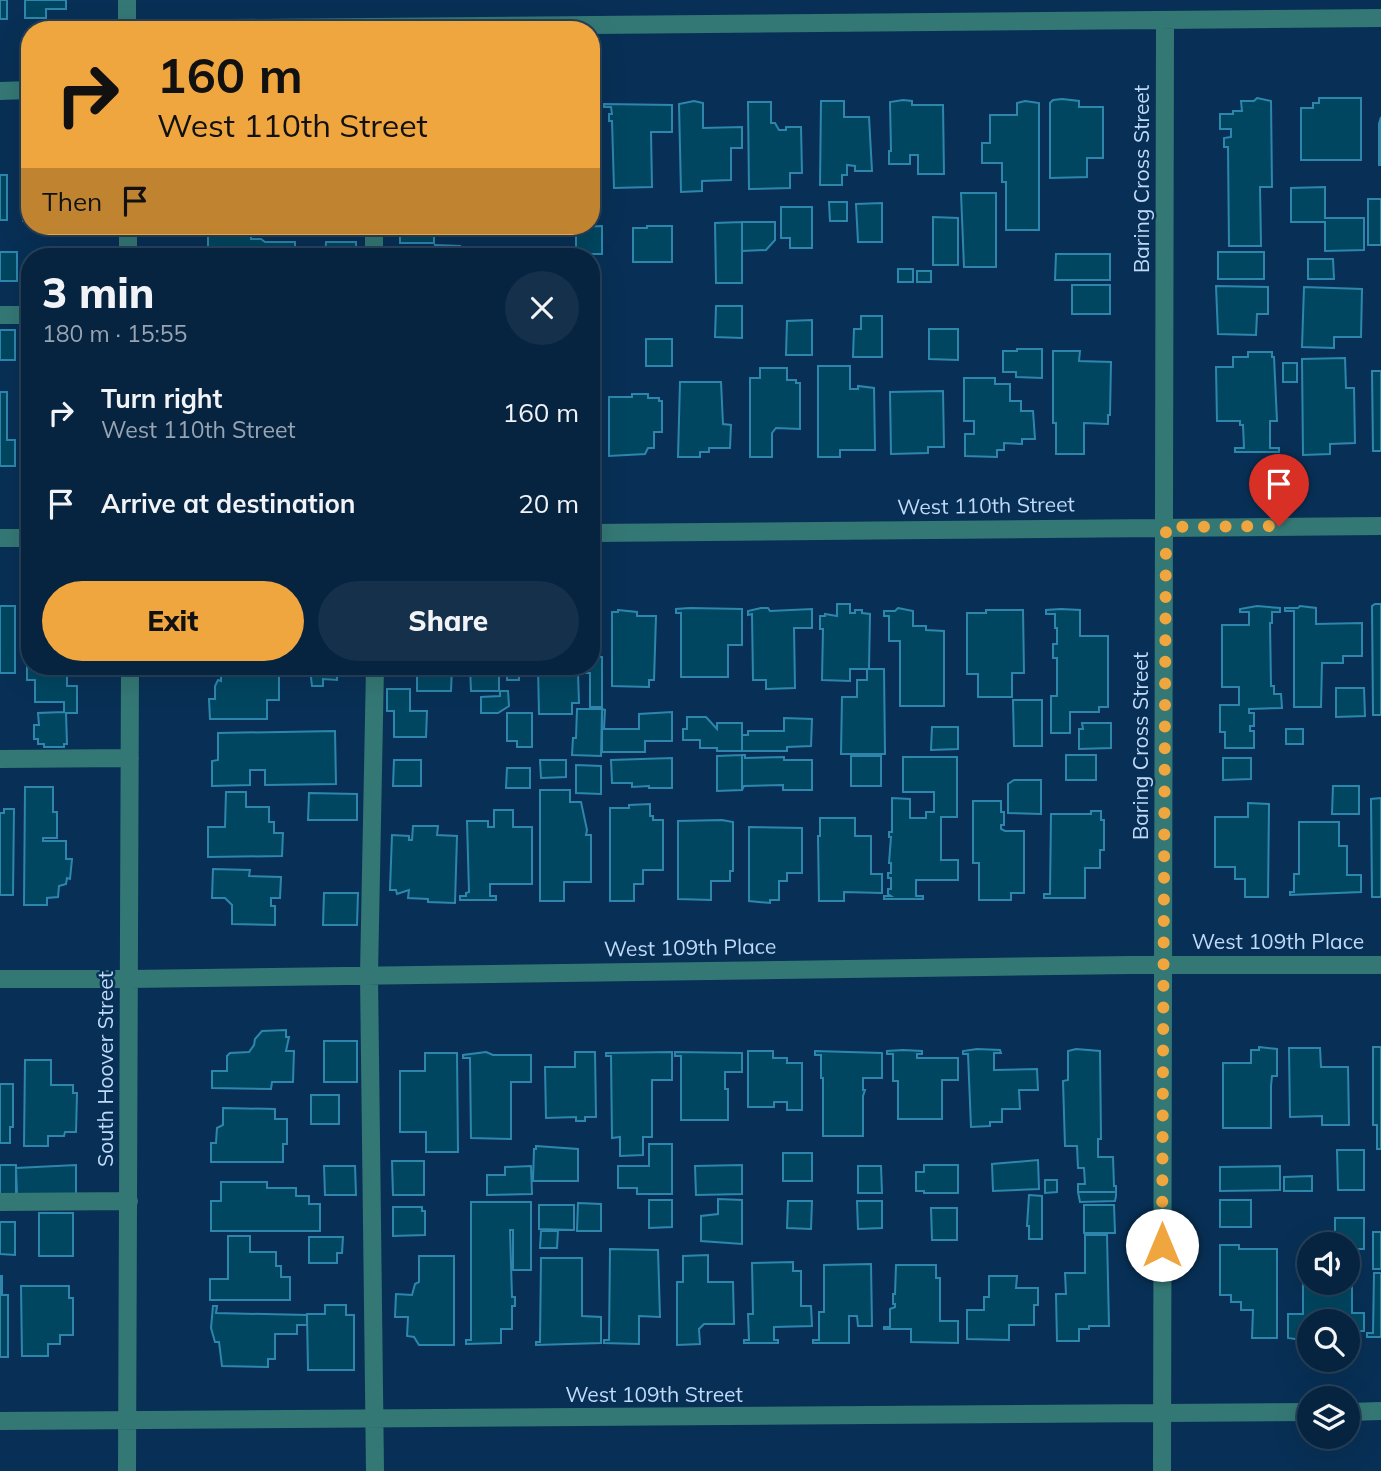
<!DOCTYPE html>
<meta charset="utf-8">
<style>
:root{--surface:#062440;--page:#14304b;--text:#f1f3f6;--muted:#98a4b1;--line:#274159;--accent:#f0a63e}
body{margin:0;font-family:Mulish,sans-serif;background:var(--page);color:var(--text);height:100vh;display:flex;flex-direction:column;font-size:26px;white-space:nowrap}
*{box-sizing:border-box;margin:0}
p{font-size:23px;color:var(--muted)}
.icon{flex:none;width:38px;height:38px;fill:none;stroke:currentColor;stroke-width:2;stroke-linecap:round;stroke-linejoin:round}
.map{position:relative;flex:1;overflow:hidden}
.details{position:absolute;left:21px;top:248px;width:579px;height:427px;display:flex;flex-direction:column;background:var(--surface);border-radius:28px;box-shadow:0 7px 28px #0002,0 0 0 2px var(--line)}
.details>*{flex:none}
.guide{position:absolute;left:21px;top:21px;width:579px;height:214px;border-radius:28px;box-shadow:0 7px 28px #0002,0 0 0 2px var(--line);background:#f0a63e;color:#111;overflow:hidden}
.controls{position:absolute;left:1297px;top:1232px;display:grid;gap:14px}
.controls a{display:grid;place-items:center;width:63px;height:63px;border-radius:50%;background:var(--surface);box-shadow:0 7px 28px #0002,0 0 0 2px var(--line);font-size:35px}
.pin{position:absolute;display:grid;place-items:center;width:60px;height:60px;color:#fff;margin:-72px -30px;border-radius:50% 50% 50% 0;rotate:-45deg;box-shadow:0 0 7px #0007}
.pin .icon{rotate:45deg}
.me{position:absolute;width:77px;margin:-38px;rotate:0deg;stroke-linejoin:round;filter:drop-shadow(0 0 5px #0008)}
.turn{display:flex;align-items:center;gap:24px;height:147px;padding:0 21px;font-size:32px}
.turn .icon{width:91px;height:91px;stroke-width:2.5}
.turn b{display:block;font-size:49px;line-height:60px}
.then{display:flex;align-items:center;height:66px;padding:0 21px;background:#0003;gap:14px;font-size:26px}
.round{display:grid;place-items:center;flex:none;width:74px;height:74px;border-radius:37px;background:var(--page)}
.headline{display:flex;align-items:center;justify-content:space-between;height:119px;padding:0 21px}
h1{font-size:42px;font-weight:800;line-height:52px}
.cta{display:flex;gap:14px;margin-top:auto;padding:14px 21px}
.cta a{flex:1;height:80px;border-radius:42px;background:var(--accent);color:#111;font-size:28px;font-weight:800;line-height:80px;text-align:center}
.cta a+a{background:var(--page);color:var(--text)}
ul{padding:0;list-style:none}
li{display:flex;align-items:center;gap:21px;height:91px;padding:0 21px}
li div{flex:1}
li b{display:block;font-size:26px}
li em{font-style:normal}
.map>svg:first-child{display:block}
.building{fill:#004660;stroke:#2e86ad;stroke-width:2}
.lines{fill:none;stroke-linecap:round;stroke-linejoin:round}
.minor{stroke:#347875;stroke-width:18}
.route{stroke:#f0a63e;stroke-width:12;stroke-dasharray:0 21.6}
.labels{text-anchor:middle;stroke-width:5;stroke-linejoin:round;paint-order:stroke}
.street-label{font-size:21px;fill:#c0daf8;stroke:#083056}
</style>
<div class="map">
<svg width="1381" height="1471" viewBox="0 0 1381 1471">
<rect width="100%" height="100%" fill="#083056"/>
<path class="building" d="M0 0H7V19H0Z
M25 0H66V9H46V18H25Z
M1257 98 1271 101 1272 187H1260L1261 246H1229L1228 147H1224V138L1231 137V129H1220V114H1233V111H1242L1241 101H1254Z
M1319 98H1361V160H1301V108H1313V103H1319Z
M1062 99 1079 101V107H1103V158H1087V177L1050 178V103L1053 100Z
M903 100 912 101V105H943L944 174H918V155H910V164H889V151H891L890 102Z
M694 101 703 103V128L742 127V148H731V180L702 181V191L681 192 679 104Z
M821 101H844V117H869L872 171H855V166L847 165V175H842V185H820Z
M1025 101 1039 103V230H1006V182H1002V163H982V143H990V115H1017V103Z
M748 102H771V123H775L779 130H786V127H801L802 173H790V188L749 189Z
M604 104 672 105V132H651L652 187 614 188 612 121H609V114H612L611 107H604Z
M592 106H601V132H592Z
M1381 117V165H1379V124Z
M23 169 30 170V222L23 221Z
M0 175H7V220H0Z
M1325 187V218H1364V250L1325 251V222H1291V188Z
M961 193H996V267H964Z
M1368 199H1381V245H1368Z
M829 202H847V221H830Z
M882 203V242H858L856 204Z
M781 207H812V248H790V238H781Z
M933 217 958 218V265H933Z
M742 222V283H716L715 223Z
M742 222H775V240L766 250 742 251Z
M400 226H434V243H400Z
M470 226H497V229H470Z
M602 226V254H576V227Z
M647 226H672V262H633V228H647Z
M208 227H251V239H261L265 242H295V257H208Z
M326 242H356V257H325Z
M435 245 460 246V257H436Z
M0 252H17V281H0Z
M1218 252H1264V279H1218Z
M1056 254H1110V280H1055Z
M1308 259H1333L1334 279H1308Z
M898 269H913V282H898Z
M917 271H931V282H917Z
M1072 285H1110V314H1072Z
M1216 286 1268 287V314H1257L1256 335 1218 334Z
M1304 287 1362 289 1361 337H1334V348L1302 347Z
M716 306H742V338L715 337Z
M861 316H882V357H853L854 329H861Z
M812 320V355H786L787 321Z
M929 329H958V360L929 359Z
M0 330H15V360H0Z
M592 331 596 332V344H592Z
M646 339H672V366H646Z
M1017 349H1042V378L1016 377V372H1003V351H1017Z
M1053 351H1080L1079 361 1111 362 1110 415H1108V424L1084 423V454H1056V423H1053Z
M1248 352H1272V357H1274L1277 421H1270V448H1279V452H1235V448H1244L1243 425H1240V421H1217L1216 367H1233V357H1248Z
M1345 358 1346 388H1354L1355 443 1330 444V454L1303 455 1302 359Z
M1283 363H1297V382H1283Z
M818 366H850V389H858V386L874 388 875 450H840V457H818Z
M760 368H787V380H796V383H800V429L776 428 772 433V457H750V378H760Z
M592 371H598V458H592Z
M1372 371H1381V451H1373Z
M964 378H995V384H1010V401H1021V411H1033L1035 439H1022V444L1004 443V450H997V457L965 456V434H974V421H964Z
M680 382H721L723 424 731 425 730 448H709V452H700V457H678Z
M24 383H30V465H22Z
M943 391 944 447H928V453L891 454 890 392Z
M0 392H7V440H15V466H0Z
M632 394H648V398H659V401H662V432H654V448H648L645 454 609 456V397H632Z
M837 604H850V613H855V610H862V613L870 614 869 669H884L885 754H841L842 697H857V680H867V669H850V681L822 680 823 629H820V616H825V614L837 616Z
M1375 604H1381V715H1373L1372 606Z
M0 606H15V673H0Z
M1257 606 1280 608V612H1272V623H1270L1271 686H1274V694H1281L1282 708 1249 709V713H1254V726H1250V731H1254V748H1225V732H1220V705H1239V687H1222V625H1249V612H1240V609Z
M1300 606 1316 608V624L1362 623V656H1343V663H1322L1321 707H1294V611H1285V608H1298Z
M23 608H30V667H67V686H77V713H66L67 744H64V747H44V744H38V739H34V725H39L38 713 64 712V702H35V680H27V651H24Z
M690 608 742 609V645H728V677H681V613H676V609Z
M761 608H768L770 611 812 609V628H794L795 688 766 689V680H753L752 614 748 615V611Z
M898 608 913 611V626H926V630L944 631V706H900V641H889V616H884V611H895Z
M1061 609 1080 610V636H1108V707H1099V712H1070V733H1051V696H1057V658H1053V644H1057V628H1055V614H1046V610Z
M618 610 637 612V616H656L654 680H649V687L612 686V612H618Z
M986 610H1023L1024 673H1012V697H978V674H967V613H986Z
M592 620 593 657H602V707H590V673H578L579 703H572V714H539L538 667H592Z
M221 667H274V676H279V700H267V719H210L209 699H215V686L218 680 221 681Z
M280 667H337V680L323 679V686H312L310 669Z
M452 667 451 691H417V668H400Z
M470 667H519V680H507V675H499V691H471Z
M1336 688H1364L1365 716 1336 717Z
M387 689H410V711H427L426 737H394V711H387Z
M500 691H508L509 706 498 713H481V697L500 696Z
M1013 700H1042V746H1014Z
M577 709H602L601 756 572 755 573 738H576Z
M602 709 605 710 604 729H639V714L672 712V741H645V752H602Z
M507 713H532V747H517V741H507Z
M687 717H706L717 729V723H742V751H717V748H700V740H683V729H687Z
M784 718 812 719 811 746 787 747V751H742V735H748V731H784Z
M1082 723H1111V748L1079 749V729H1083Z
M932 727H958V749L931 750Z
M1286 729H1303V744H1286Z
M335 731 336 784 265 785V770H250V785L212 786V761L218 760V733Z
M742 755H745V758L784 757V760H812V790H783V785L744 786 742 790Z
M742 755V790L717 791V756Z
M1066 755H1096V780H1066Z
M851 756H881V786H851Z
M903 757H957V817H941V860H958V880H916V896H923V899H884V896H891L888 894V889H891V878H888V873H891V863H889L891 837H889V832H892V798L910 799V818H926V812H934V792H903Z
M672 758V788H649V786L632 787V783H612L611 760Z
M1223 758H1251V779L1223 780Z
M394 760H421V786H393Z
M540 760H566V777L541 778Z
M576 765 601 766V794L576 793Z
M507 768H530V788H506Z
M1014 780H1041V814L1008 813V784Z
M1333 786H1359V814H1332Z
M25 787H53V812H57V838H43V841H66V859H72L70 879 67 878 66 884 59 886 58 897 47 898V905H24Z
M540 790H570V802H581L587 830 586 835H591V882H564V901H540Z
M226 792H246V807H269V822H274V833H283L282 856 208 857V827H225Z
M309 793 357 794V820H308Z
M1381 798V897H1372L1371 799Z
M973 801H1001V812H1004V825H1001V829L1005 831H1024V893H1011V900H979V863H973Z
M1248 803 1269 804 1268 897H1245V879H1235V867H1215V817H1248Z
M650 804V816H653V820H663V870H643V884H634V901H610V808H629V805Z
M4 809H14L13 895H0V813H4Z
M494 810H513V827H532V884H490V896H496V900H460V896H466V893L469 892 467 821H488V827H494Z
M1091 811H1101V820H1104V850H1100V868H1085V898H1044V894H1050L1051 814H1091Z
M820 818H855V836H871V874H882V893L844 892V901H819L818 836H820Z
M722 820 733 822V871H730V881H711V900L678 899V821Z
M1299 822H1339V846H1347V875H1361V892L1290 895V892H1294V874H1299Z
M413 826H438L437 835 457 836 455 903 428 902V899L408 898 409 890 397 894 396 890H390L392 835 409 836V840H412Z
M749 827 802 828V873H787V881H779V900H770V903L749 901Z
M213 869 250 870 249 876 281 877 280 898H271V906H275V925L232 924V905L225 898H212Z
M324 893H358L357 925H323Z
M286 1030V1037H289L286 1051H294L293 1082H272L271 1089 212 1088V1071H227V1056L230 1053 249 1052 254 1045 255 1039 262 1031Z
M324 1041H357V1082H324Z
M1259 1047 1277 1049V1076H1272L1271 1086V1128H1223V1063H1251V1050H1259Z
M1373 1047H1381V1149H1377V1125H1373Z
M1289 1048H1320L1321 1067H1348L1349 1125H1322V1116L1290 1117Z
M977 1049 1000 1050 1001 1053H994V1070L1037 1069 1038 1090H1019L1020 1109H1002V1122H990V1126L971 1127 968 1054H963V1051Z
M1076 1049 1100 1051 1101 1139H1098V1157H1113L1114 1186H1116V1192H1078V1184H1085L1084 1168H1078L1077 1146H1065L1063 1081 1068 1080V1051Z
M903 1050 922 1051V1054H917V1058H958V1080H942V1119H898V1081H893V1054H887V1051Z
M748 1051H773V1058H787V1063H802V1110H787V1102H774V1107H748Z
M815 1051 882 1053V1078H863V1090H865L863 1096V1136H823V1078H821V1055H815Z
M486 1052 493 1055H531V1082H511V1139L471 1138 470 1058H463V1055Z
M575 1052H595L596 1117H585V1121H576V1117L546 1118 545 1067H575Z
M672 1052V1080H652V1137H643V1155L620 1156V1137L612 1138 611 1056H606V1053Z
M675 1052 742 1053V1072H725V1089H728V1120H681V1056H675Z
M425 1053H457L458 1152H426V1132H400V1071H425Z
M25 1060H51V1085H73V1093H77L76 1132H65L64 1136H48V1146H24Z
M0 1084H13V1127H10V1143H0Z
M311 1095H339V1124H311Z
M223 1108 275 1109V1119H287V1144H283V1162H211V1143H216L217 1128 223 1125Z
M649 1144H672V1194H637V1188H618V1166H649Z
M536 1146 578 1149V1181H533L534 1149H536Z
M1337 1150H1364V1190H1338Z
M783 1153H812V1181H783Z
M1038 1160 1039 1189 993 1191 992 1164Z
M392 1161H424V1195H393Z
M0 1165H16V1194H0Z
M76 1165V1194H17L16 1168Z
M742 1165V1194L696 1195 695 1166Z
M924 1165H958V1193H924V1191H916V1172H924Z
M324 1166H355L356 1195H325Z
M531 1166 532 1194 487 1195V1175H505V1167Z
M858 1166H881L882 1193H858Z
M1280 1166V1190L1220 1191V1167Z
M1312 1176V1191H1284V1177Z
M1045 1180H1057V1192L1045 1193Z
M221 1182H267V1188H296V1196H309V1204H320V1231H211V1201H221Z
M1078 1192H1116V1196L1115 1201 1080 1202Z
M1029 1195 1042 1196V1239H1029V1226H1027Z
M718 1199 742 1200V1244L701 1241V1216L718 1214Z
M649 1200H672V1227L649 1228Z
M1220 1200H1251V1227H1220Z
M788 1201H812L811 1229 787 1228Z
M857 1201H882V1228L858 1229Z
M471 1202H531V1270H513V1230H510L512 1297H515V1306H512V1329H501V1343L466 1344V1340H471Z
M578 1203 601 1204V1231H577Z
M539 1205H574V1230L539 1229Z
M1084 1205H1114L1115 1233H1084Z
M393 1207H422V1211H425V1235L393 1236Z
M931 1208H957V1240H932Z
M39 1213H73V1256H39Z
M1335 1218H1364V1249H1348V1244H1335Z
M0 1222H15V1255L0 1254Z
M541 1231H558L557 1248H540Z
M1373 1232H1381V1269H1373Z
M1085 1235H1107L1109 1326H1089V1329H1079V1341H1057L1056 1294H1066L1065 1273H1085Z
M228 1236H250V1252H276V1266H281V1277H290V1300H210V1279H228Z
M309 1237H343L342 1253H337V1263H309Z
M1220 1245H1239V1249H1277V1338H1252L1253 1310H1241V1302H1231V1295H1220Z
M610 1249 658 1250 660 1317 639 1316V1344L604 1343V1340H609Z
M708 1255V1282H733L734 1324H704L699 1329 700 1344 677 1345V1282H683V1256Z
M419 1256H454V1345H419L414 1337 407 1336 408 1317H395L396 1294 412 1295 415 1284 419 1282Z
M541 1258H582V1316L601 1317V1343L536 1345V1342H540Z
M793 1262V1271H801V1306H811L812 1326 774 1327V1340H778V1343H744V1340H749L748 1314H753L752 1263Z
M871 1264 872 1326H858L857 1316H849V1343H813V1340H819V1312H824V1265Z
M896 1265H936V1278H940V1321H958V1343L911 1342V1329H884V1327H890V1309L895 1307V1304H893V1294H895Z
M1374 1273H1381V1337H1367V1333H1373Z
M0 1276H2V1295H8V1357H0Z
M989 1276H1017L1016 1288H1038V1305H1034V1325H1009V1340L967 1339V1310H984V1297H989Z
M1303 1277H1309V1283H1333V1288H1341V1283H1349V1287H1352V1313H1364V1331H1348V1321H1309V1341L1288 1338V1314H1303Z
M21 1286H69V1298H73V1335H60V1344H48V1356H22Z
M325 1305H346V1315H354V1370H308L307 1314H325Z
M213 1306H217L216 1313 307 1315V1325H297V1334H275V1359H268V1367L222 1366 219 1342H215L211 1328Z"/>
<g class="lines">
<path class="minor" d="M127 0V30
M127 29 1381 18
M0 91 30 90
M128 226V257
M374 226V257
M0 315H30
M592 533 1381 526
M0 538H30
M0 759 130 758
M0 979H130L1131 965H1381
M0 1202 129 1201
M1348 1412 1381 1411
M0 1421 1309 1412
M127 1471 130 667
M375 1471 369 975 375 667
M1162 1471 1165 21"/>
</g>
<g class="lines">
<path class="route" d="M1162 1245 1166 527 1279 526"/>
</g>
<g class="labels">
<g class="street-label">
<text transform="translate(1142 179) rotate(-90)" y="7">Baring Cross Street</text>
<text transform="translate(986 506) rotate(-1)" y="7">West 110th Street</text>
<text transform="translate(1141 746) rotate(-90)" y="7">Baring Cross Street</text>
<text x="1278" y="949">West 109th Place</text>
<text transform="translate(690 948) rotate(-1)" y="7">West 109th Place</text>
<text transform="translate(106 1069) rotate(-90)" y="7">South Hoover Street</text>
<text x="654" y="1402">West 109th Street</text>
</g>
</g>
</svg>
<div class="controls">
<a><svg class="icon" aria-label="sound" viewBox="0 0 24 24"><path d="M4 9h4l5-4v14l-5-4H4zM17 9q2 3 0 6"/></svg></a>
<a><svg class="icon" aria-label="search" viewBox="0 0 24 24"><circle cx="10" cy="10" r="6"/><path d="M15 15l6 6"/></svg></a>
<a><svg class="icon" aria-label="layers" viewBox="0 0 24 24"><path d="M12 4l9 5-9 5-9-5zM3 14l9 5 9-5"/></svg></a>
</div>
<div class="pin" style="left:1279px;top:526px;background:#d93025"><svg class="icon" aria-label="arrive" viewBox="0 0 24 24"><path d="M6 21V4h12l-3 4 3 4H6"/></svg></div>
<svg class="me" style="left:1162px;top:1245px" viewBox="-20 -20 40 40"><circle r="19" fill="#fff"/><path d="M0-13L10 11 0 6-10 11z" fill="#f0a63e"/></svg>
<div class="guide">
<div class="turn"><svg class="icon" aria-label="right" viewBox="0 0 24 24"><path d="M7 20v-9h11M14 6l5 5-5 5"/></svg><div><b>160 m</b>West 110th Street</div></div>
<div class="then">Then<svg class="icon" aria-label="arrive" viewBox="0 0 24 24"><path d="M6 21V4h12l-3 4 3 4H6"/></svg></div>
</div>
<section class="details">
<div class="headline"><div><h1>3 min</h1><p>180 m · 15:55</p></div><a class="round"><svg class="icon" aria-label="close" viewBox="0 0 24 24"><path d="M6 6l12 12M18 6L6 18"/></svg></a></div>
<ul>
<li><svg class="icon" aria-label="right" viewBox="0 0 24 24"><path d="M7 20v-9h11M14 6l5 5-5 5"/></svg><div><b>Turn right</b><p>West 110th Street</p></div><em>160 m</em></li>
<li><svg class="icon" aria-label="arrive" viewBox="0 0 24 24"><path d="M6 21V4h12l-3 4 3 4H6"/></svg><div><b>Arrive at destination</b></div><em>20 m</em></li>
</ul>
<div class="cta"><a>Exit</a><a>Share</a></div>
</section>
</div>
